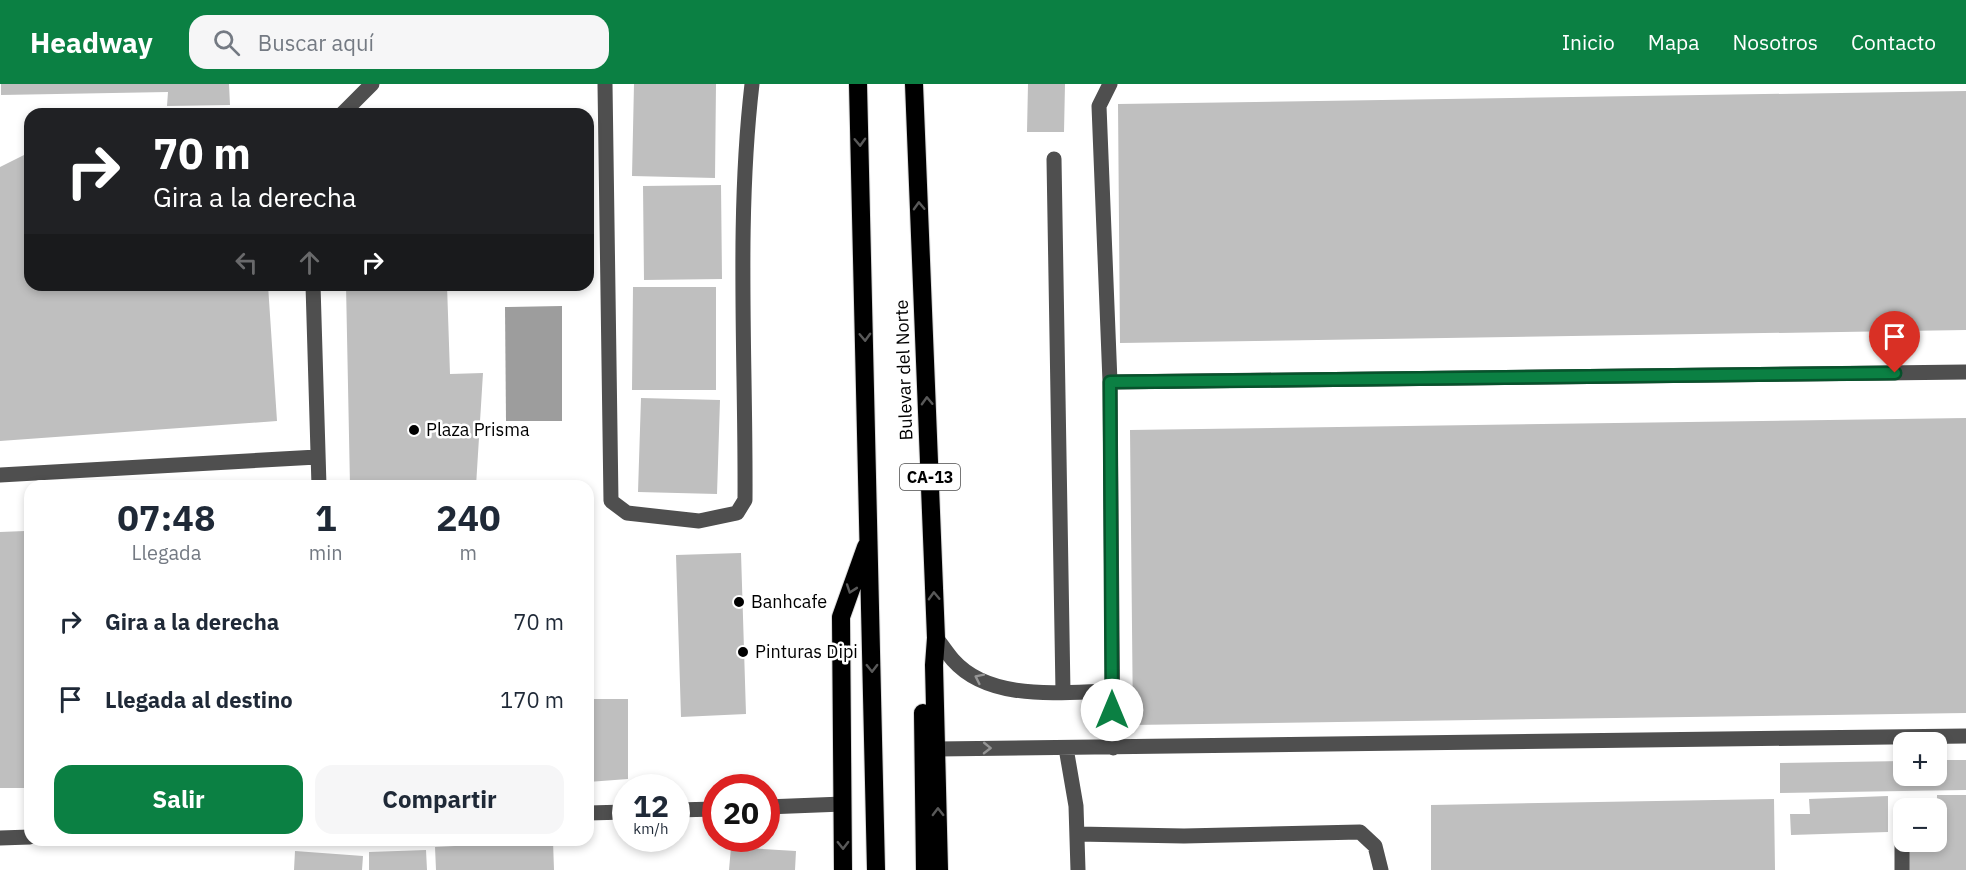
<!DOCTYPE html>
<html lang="es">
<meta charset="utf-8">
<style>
:root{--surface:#fff;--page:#f6f6f7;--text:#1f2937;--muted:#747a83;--accent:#0b8043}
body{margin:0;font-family:"IBM Plex Sans",sans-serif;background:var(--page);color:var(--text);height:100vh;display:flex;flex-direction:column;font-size:22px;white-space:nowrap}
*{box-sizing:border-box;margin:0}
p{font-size:20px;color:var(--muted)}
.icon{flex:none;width:33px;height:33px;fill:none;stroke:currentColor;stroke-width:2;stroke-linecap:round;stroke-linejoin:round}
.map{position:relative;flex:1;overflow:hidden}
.drawer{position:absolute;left:24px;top:396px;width:570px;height:366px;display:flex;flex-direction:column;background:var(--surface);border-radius:18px;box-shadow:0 3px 9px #0003}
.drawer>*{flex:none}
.hud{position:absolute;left:24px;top:24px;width:570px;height:183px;border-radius:18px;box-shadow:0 3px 9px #0003;background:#202124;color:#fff;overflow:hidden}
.buttons{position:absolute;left:1893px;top:648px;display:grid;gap:12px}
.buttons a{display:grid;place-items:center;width:54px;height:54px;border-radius:12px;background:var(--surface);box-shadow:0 3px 9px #0003;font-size:30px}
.speed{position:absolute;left:612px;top:690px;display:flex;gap:12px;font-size:30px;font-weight:700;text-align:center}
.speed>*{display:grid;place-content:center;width:78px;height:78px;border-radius:50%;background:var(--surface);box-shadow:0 3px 9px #0003;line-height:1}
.speed small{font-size:15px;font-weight:400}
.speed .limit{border:9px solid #d22;background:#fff;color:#111}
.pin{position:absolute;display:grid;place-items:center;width:51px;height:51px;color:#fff;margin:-62px -26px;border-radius:50% 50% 50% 0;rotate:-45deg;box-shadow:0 0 6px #0007}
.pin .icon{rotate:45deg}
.me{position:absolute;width:66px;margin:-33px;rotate:0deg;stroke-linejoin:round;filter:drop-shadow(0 0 4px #0008)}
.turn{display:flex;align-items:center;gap:21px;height:126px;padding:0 30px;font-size:27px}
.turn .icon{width:78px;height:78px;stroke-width:2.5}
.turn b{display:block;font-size:42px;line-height:51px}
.lanes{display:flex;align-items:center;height:57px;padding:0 30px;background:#0003;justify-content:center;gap:30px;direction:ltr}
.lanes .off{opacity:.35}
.eta{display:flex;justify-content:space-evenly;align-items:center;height:102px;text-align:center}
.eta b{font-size:36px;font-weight:800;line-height:42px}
.button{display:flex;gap:12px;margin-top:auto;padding:12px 30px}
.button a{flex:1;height:69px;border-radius:18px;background:var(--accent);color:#fff;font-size:24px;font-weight:800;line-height:69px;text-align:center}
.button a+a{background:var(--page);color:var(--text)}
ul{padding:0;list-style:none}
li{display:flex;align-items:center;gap:18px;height:78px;padding:0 30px}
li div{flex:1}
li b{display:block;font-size:22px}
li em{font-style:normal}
header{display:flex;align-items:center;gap:36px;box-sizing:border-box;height:84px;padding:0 30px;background:var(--accent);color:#fff}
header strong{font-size:28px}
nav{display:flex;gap:33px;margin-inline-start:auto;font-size:21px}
.search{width:420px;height:54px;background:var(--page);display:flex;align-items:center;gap:15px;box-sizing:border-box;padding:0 21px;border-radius:18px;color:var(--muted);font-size:22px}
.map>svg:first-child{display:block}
.water{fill:#9d9d9d}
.building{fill:#bfbfbf}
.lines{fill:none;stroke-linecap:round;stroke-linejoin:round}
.highway-casing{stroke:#dbdbdb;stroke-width:20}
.minor{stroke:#4f4f4f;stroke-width:15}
.highway{stroke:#000;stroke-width:18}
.oneway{stroke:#595959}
.oneway2{stroke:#959595}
.route-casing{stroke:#07532c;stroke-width:15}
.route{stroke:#0b8043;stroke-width:10}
.poi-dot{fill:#000;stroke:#fff;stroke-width:2}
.labels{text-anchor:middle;stroke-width:5;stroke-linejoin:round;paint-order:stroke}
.shield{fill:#fff;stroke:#4c4c4c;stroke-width:1.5}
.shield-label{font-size:16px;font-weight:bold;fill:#000}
.street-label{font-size:18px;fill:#000;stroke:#fff}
.poi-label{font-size:18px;fill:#000;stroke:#fff;text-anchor:start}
</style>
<header>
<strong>Headway</strong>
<div class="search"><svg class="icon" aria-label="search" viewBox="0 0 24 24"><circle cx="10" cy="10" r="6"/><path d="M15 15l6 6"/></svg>Buscar aquí</div>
<nav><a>Inicio</a><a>Mapa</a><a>Nosotros</a><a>Contacto</a></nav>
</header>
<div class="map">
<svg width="1966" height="786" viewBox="0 0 1966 786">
<rect width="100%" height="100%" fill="#fff"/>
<path class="water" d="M562 222V337H506L505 223Z"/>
<path class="building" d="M1 0H229L230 21 167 22 168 8 1 11Z
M634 0H716L715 94 632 92Z
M1028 0H1065L1064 48H1027Z
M1966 7V246L1120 259 1118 20Z
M30 68V201H268L277 337 0 357V83Z
M721 101 722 195 644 196 643 102Z
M346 201H447L450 290 483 289 476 402H350Z
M633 203H716V306H632Z
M641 314 720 316 717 410 638 408Z
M1966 334V629L1133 641 1130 346Z
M25 447V522H30V704H0V448Z
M741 469 746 630 681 633 676 471Z
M588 615H628V695L588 698Z
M1936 676H1966V706L1780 709V679L1904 677V692H1936Z
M1937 711H1966V786H1907V758H1936Z
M1888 712V748L1791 751 1790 730H1810L1809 715Z
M1774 715 1775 786H1431V721Z
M553 757 554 786H436L435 763Z
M731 763 796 767 795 786H729Z
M426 766 427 786H369V768Z
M295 767 363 772 362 786H294Z"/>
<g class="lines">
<g class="highway-casing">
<path id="highway" d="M858 0 876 786
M914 0 936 554 934 581 939 786
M923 629 925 786
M843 786 841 533 866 463"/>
</g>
<path class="minor" d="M605 0 611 417 627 429 699 437 737 429 745 416C746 278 736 137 752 0
M1110 0 1099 22 1110 298 1113 664
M342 30 372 0
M1054 75 1063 608
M313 201 319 402
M1110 298 1966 288
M0 391 317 373
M936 554C942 561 947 569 953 576 990 618 1062 608 1112 607
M1066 664 1076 722 1078 786
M937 665 1966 652
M766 723 843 720
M676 726 716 725
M588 729 626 728
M1902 733V786
M1077 750 1184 752 1360 748 1375 762 1381 786
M0 754 30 753"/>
<use href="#highway" class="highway"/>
</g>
<defs><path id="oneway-chevron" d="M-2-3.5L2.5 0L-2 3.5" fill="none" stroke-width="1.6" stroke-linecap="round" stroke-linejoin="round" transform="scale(1.5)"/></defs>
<g class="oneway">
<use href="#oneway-chevron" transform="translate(860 58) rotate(88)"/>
<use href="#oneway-chevron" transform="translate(919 122) rotate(-92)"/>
<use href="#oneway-chevron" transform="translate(865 253) rotate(88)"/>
<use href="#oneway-chevron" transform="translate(927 317) rotate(-92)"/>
<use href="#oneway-chevron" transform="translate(851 505) rotate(109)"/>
<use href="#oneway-chevron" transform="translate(934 512) rotate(-92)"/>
<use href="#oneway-chevron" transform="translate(872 584) rotate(89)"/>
<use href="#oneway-chevron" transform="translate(938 728) rotate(-91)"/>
<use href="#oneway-chevron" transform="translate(843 761) rotate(89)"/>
</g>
<g class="oneway2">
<use href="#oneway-chevron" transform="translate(979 594) rotate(-154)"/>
<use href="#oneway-chevron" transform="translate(987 664) rotate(1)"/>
</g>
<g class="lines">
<g class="route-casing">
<path id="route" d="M1112 626 1110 298 1895 289"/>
</g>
<use href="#route" class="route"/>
</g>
<g class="poi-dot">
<circle cx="414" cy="346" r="6"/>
<circle cx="739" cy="518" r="6"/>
<circle cx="743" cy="568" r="6"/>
</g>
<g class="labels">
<rect class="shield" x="900" y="380" width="60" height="26" rx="4.5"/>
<g class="shield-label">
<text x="930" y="399">CA-13</text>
</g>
<g class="street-label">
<text transform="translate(904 286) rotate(-92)" y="6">Bulevar del Norte</text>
</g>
<g class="poi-label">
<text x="426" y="352">Plaza Prisma</text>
<text x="751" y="524">Banhcafe</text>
<text x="755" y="574">Pinturas Dipi</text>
</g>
</g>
</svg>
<div class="buttons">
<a>+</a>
<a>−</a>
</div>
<div class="speed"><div>12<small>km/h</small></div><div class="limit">20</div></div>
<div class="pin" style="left:1895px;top:289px;background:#d93025"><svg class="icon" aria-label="arrive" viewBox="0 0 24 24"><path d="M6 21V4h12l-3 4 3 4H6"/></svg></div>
<svg class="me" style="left:1112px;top:626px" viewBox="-20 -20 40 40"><circle r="19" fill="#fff"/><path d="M0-13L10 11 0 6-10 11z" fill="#0b8043"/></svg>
<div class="hud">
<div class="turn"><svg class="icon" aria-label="right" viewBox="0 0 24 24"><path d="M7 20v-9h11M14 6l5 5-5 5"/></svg><div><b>70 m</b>Gira a la derecha</div></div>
<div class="lanes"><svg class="icon off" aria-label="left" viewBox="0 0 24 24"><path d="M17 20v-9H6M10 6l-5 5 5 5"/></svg><svg class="icon off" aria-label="ahead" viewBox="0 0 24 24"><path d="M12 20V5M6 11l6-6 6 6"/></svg><svg class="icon" aria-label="right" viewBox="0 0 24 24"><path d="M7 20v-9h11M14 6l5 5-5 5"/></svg></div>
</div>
<section class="drawer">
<div class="eta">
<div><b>07:48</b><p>Llegada</p></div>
<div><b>1</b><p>min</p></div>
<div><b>240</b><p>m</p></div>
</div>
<ul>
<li><svg class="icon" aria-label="right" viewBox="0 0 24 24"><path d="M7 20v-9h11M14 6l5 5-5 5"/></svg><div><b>Gira a la derecha</b></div><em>70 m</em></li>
<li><svg class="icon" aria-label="arrive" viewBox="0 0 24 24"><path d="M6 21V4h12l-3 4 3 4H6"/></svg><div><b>Llegada al destino</b></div><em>170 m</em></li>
</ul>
<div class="button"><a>Salir</a><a>Compartir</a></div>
</section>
</div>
